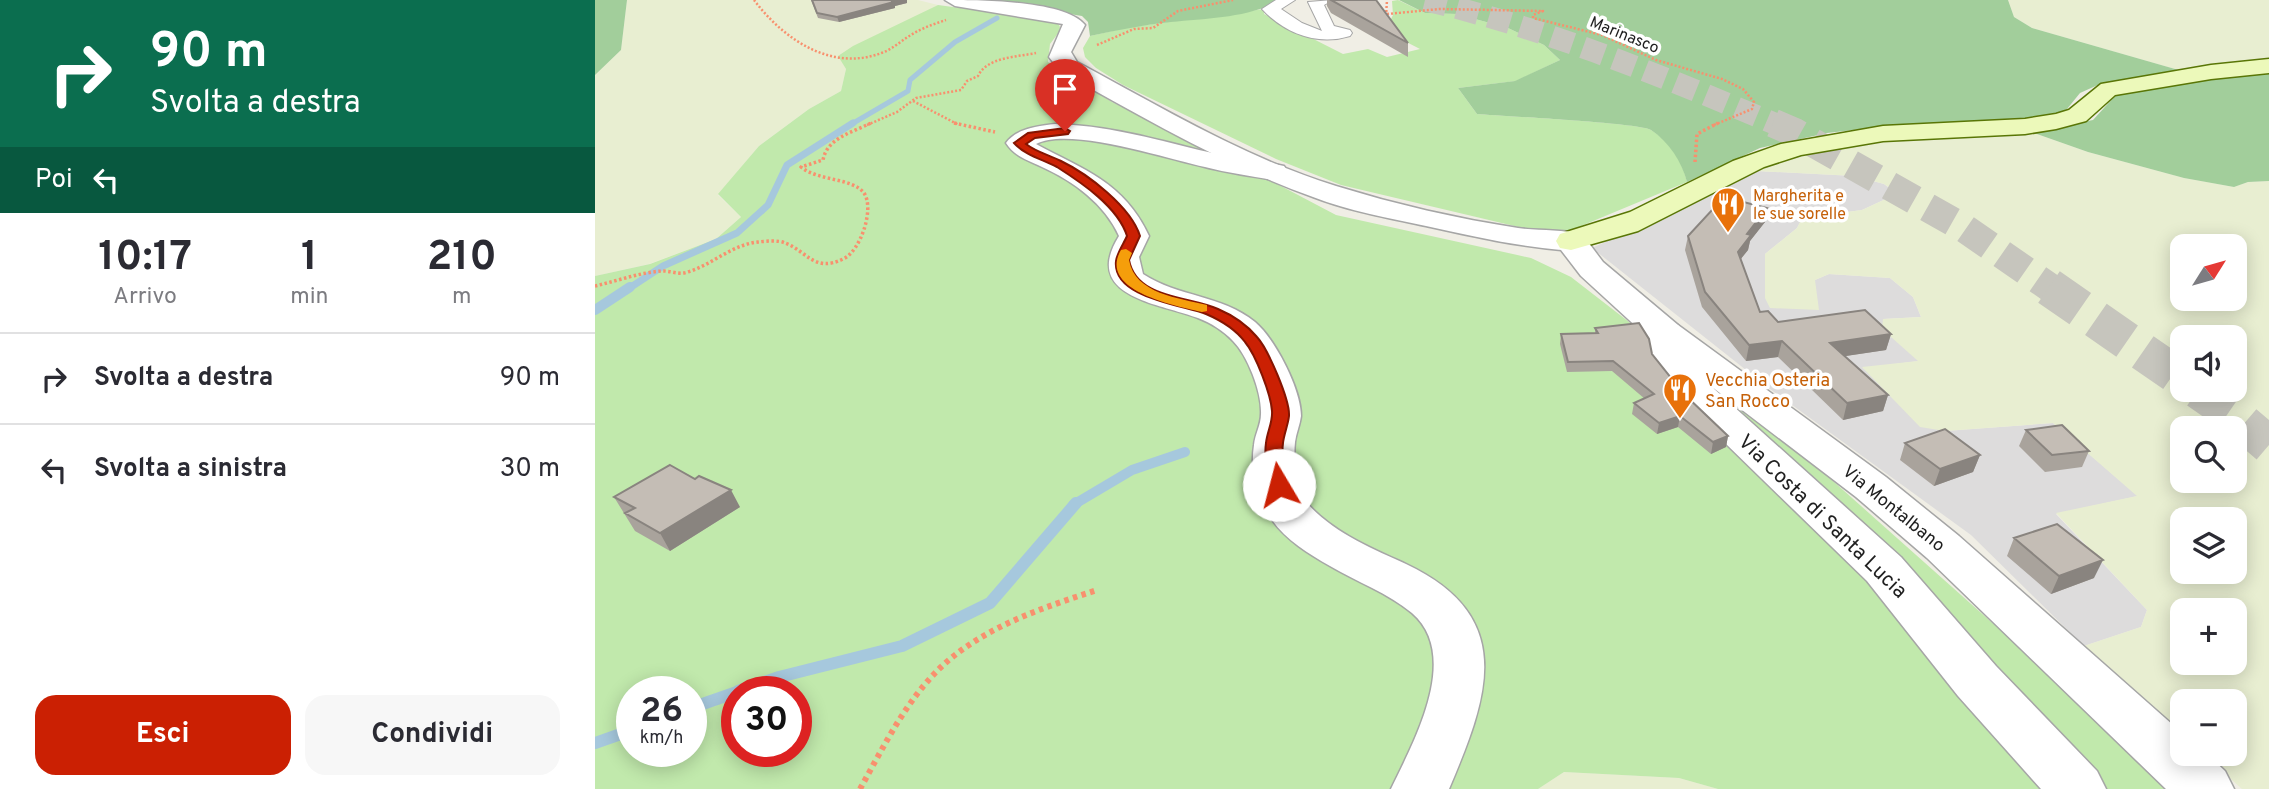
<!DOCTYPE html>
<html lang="it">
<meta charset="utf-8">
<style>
:root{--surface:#fff;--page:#f7f7f7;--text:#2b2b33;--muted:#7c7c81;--line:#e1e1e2;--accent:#cb2003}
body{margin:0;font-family:Overpass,sans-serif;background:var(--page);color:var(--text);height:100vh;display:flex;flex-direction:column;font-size:26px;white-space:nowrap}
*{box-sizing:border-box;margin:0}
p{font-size:23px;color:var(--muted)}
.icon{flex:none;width:38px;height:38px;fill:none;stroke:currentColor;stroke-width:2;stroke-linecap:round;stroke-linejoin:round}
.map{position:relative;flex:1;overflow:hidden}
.details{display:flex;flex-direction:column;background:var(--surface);width:595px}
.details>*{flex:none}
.top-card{background:#0b6e4f;color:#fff;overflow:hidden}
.needle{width:46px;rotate:53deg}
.tools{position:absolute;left:1575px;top:234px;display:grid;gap:14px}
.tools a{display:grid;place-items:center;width:77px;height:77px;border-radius:14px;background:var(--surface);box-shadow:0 4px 18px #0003;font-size:35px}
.speed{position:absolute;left:21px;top:676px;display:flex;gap:14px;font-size:35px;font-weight:700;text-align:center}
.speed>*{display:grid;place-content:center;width:91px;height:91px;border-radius:50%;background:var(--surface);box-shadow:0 4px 18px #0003;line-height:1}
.speed small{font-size:18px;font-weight:400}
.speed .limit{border:10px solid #d22;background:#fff;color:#111}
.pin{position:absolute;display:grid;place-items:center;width:60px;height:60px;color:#fff;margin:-72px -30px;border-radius:50% 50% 50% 0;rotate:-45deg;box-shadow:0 0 7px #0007}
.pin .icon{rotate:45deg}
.me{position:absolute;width:77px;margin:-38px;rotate:352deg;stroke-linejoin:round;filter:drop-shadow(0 0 5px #0008)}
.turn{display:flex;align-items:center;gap:24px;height:147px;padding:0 35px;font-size:32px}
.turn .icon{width:91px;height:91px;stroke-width:2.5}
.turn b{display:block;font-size:49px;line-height:60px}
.then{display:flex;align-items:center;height:66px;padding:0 35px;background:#0003;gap:14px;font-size:26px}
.eta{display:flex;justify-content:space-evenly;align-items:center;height:119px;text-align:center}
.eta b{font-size:42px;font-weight:700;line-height:49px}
.button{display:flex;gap:14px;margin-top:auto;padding:14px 35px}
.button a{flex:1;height:80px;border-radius:21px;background:var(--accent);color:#fff;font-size:28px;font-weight:700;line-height:80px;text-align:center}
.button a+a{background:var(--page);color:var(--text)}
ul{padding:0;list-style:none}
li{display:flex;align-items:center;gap:21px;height:91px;padding:0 35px;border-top:2px solid var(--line)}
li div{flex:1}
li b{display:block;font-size:26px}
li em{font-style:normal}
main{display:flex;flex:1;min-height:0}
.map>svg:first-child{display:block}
.residential{fill:#dddcdc}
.farmland{fill:#e8eed1;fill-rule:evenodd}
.grass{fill:#c1e9ac;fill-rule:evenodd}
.forest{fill:#a2ce9b}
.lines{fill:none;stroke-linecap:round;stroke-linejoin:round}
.stream-far3{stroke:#a6c8dd;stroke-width:5}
.stream-far2{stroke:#a6c8dd;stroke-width:7}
.stream-far1{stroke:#a6c8dd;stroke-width:10}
.stream{stroke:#a6c8dd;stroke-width:12}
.trunk-tunnel-far2{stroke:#c6c5bd;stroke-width:22;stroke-dasharray:22 11;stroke-linecap:butt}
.trunk-tunnel-far1{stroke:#c6c5bd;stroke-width:29;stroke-dasharray:29 15;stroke-linecap:butt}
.trunk-tunnel{stroke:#c6c5bd;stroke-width:38;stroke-dasharray:38 19;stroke-linecap:butt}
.pedestrian-casing{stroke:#a6a6a6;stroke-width:2}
.minor-casing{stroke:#a6a6a6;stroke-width:3}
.tertiary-casing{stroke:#a6a6a6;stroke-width:3}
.secondary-casing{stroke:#597606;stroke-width:3}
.path-far2{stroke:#f8906e;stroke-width:2.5;stroke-dasharray:2 2;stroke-linecap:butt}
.path-far1{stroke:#f8906e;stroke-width:3.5;stroke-dasharray:2.5 2.5;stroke-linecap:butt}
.path{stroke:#f8906e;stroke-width:6;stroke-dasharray:4.5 4.5;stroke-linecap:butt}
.pedestrian{fill:#fff;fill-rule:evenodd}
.minor{fill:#fff;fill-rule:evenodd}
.tertiary{fill:#fff;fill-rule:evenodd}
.secondary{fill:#ecf9ba;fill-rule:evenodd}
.wall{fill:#a9a39c}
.shaded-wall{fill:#89847f}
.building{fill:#c4bdb5;stroke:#89847f;stroke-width:2}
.route{fill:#cb2003;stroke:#841502;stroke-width:2}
.slow{fill:#f59e0b}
.labels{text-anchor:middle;stroke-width:7;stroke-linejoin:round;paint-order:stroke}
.far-street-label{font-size:16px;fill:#1f1f1f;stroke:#fff}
.far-food-label{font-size:16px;fill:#c56008;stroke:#fff;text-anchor:start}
.food-label{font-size:18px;fill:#c56008;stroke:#fff;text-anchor:start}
.street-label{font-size:18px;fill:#1f1f1f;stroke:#fff}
.near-street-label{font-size:21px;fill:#1f1f1f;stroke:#fff}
</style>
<main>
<section class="details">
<div class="top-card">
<div class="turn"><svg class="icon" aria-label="right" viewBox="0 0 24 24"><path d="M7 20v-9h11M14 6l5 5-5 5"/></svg><div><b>90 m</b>Svolta a destra</div></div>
<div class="then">Poi<svg class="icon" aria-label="left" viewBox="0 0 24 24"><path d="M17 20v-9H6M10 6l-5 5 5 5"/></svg></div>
</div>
<div class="eta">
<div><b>10:17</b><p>Arrivo</p></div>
<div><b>1</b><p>min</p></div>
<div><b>210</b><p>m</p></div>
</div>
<ul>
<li><svg class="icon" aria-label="right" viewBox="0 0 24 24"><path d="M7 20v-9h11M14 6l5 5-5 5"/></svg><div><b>Svolta a destra</b></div><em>90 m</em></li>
<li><svg class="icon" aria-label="left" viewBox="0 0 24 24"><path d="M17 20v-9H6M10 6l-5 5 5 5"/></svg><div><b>Svolta a sinistra</b></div><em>30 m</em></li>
</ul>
<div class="button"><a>Esci</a><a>Condividi</a></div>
</section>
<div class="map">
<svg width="1674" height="789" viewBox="0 0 1674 789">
<rect width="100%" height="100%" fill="#f0eee5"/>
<path class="residential" d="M1161 171 1260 176 1289 184 1298 191 1295 197 1267 210 1252 212 1235 208 1209 215 1202 228 1170 254 1220 280 1234 274 1295 278 1318 297 1326 317 1288 319 1324 361 1268 368 1350 431 1458 423 1543 496 1461 514 1552 610 1546 627 1489 646 1376 535 1175 389 997 248 1130 188Z"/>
<path class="farmland" d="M32 0H323L343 5 244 56 251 69 246 91 214 109 164 146 123 195 146 217 121 239 54 264 0 276V75L26 50Z
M1413 0H1674V61L1587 71 1437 28 1419 17Z
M1436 132 1493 152 1589 178 1639 187 1653 182 1674 181V789H1647L1608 754H1640V702H1587V735L1489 646 1546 627 1552 610 1461 513 1542 496 1458 423 1350 431 1325 427 1267 367 1323 361 1287 329 1288 319 1326 317 1318 297 1295 278 1234 274 1220 280 1224 310 1175 308 1170 298V254L1202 228 1209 214 1218 209 1235 208 1252 212 1267 210 1295 197 1298 190 1289 184 1260 176 1161 171 1193 159 1291 139ZM1587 247H1640V299H1587ZM1587 338H1640V390H1587ZM1587 429H1640V481H1587ZM1587 520H1640V572H1587ZM1587 611H1640V663H1587Z
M969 772 1084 778 1123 789H943Z"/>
<path class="grass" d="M803 0 830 13 862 14 913 28 949 45 965 60 921 81 863 88 882 114C906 116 1045 123 1056 130 1074 141 1088 162 1092 182L962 236 746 185 681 159 528 85 501 68 490 57 488 48 495 36 535 27 669 9V14L748 54 773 49 792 57 825 49 790 31 798 15 797 1Z
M343 5 462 21 465 27 464 32 455 44 453 62 517 102 633 158 741 215 936 258 976 277 1229 473 1549 758 1580 789H1123L1084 778 969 772 943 789H0V276L55 264 121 239 146 217 123 194 164 146 214 109 246 91 251 69 243 56 258 46ZM37 691H96V751H37ZM142 691H201V751H142Z"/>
<path class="forest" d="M0 0H32L26 50 0 75Z
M388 0H686C653 18 613 18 576 22 548 25 522 30 495 36L493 22 487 16Z
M804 0H1413L1419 17 1437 28 1587 71 1505 84 1485 93 1472 109 1465 113 1417 122 1295 126 1232 133 1165 148 1092 182C1087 162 1074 142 1056 130 1045 123 906 116 882 114L863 88 920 81 965 60 949 45 913 28 862 14 830 13Z
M1674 71V181L1653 182 1639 187 1589 178 1493 152 1436 132 1498 120 1520 96 1531 92Z"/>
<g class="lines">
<path class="stream-far3" d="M255 125 313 91 315 80 360 42 402 18"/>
<path class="stream-far2" d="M33 289 68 266 142 233 173 205 192 165 258 123"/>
<path class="stream-far1" d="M0 310 35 287
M478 505 537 470 590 452"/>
<path class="stream" d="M143 691 184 677 307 646 395 603 481 503
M96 708 142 692
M0 743 37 730"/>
<path class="trunk-tunnel-far2" d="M830 0C953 29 1067 76 1183 125"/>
<path class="trunk-tunnel-far1" d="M1178 123 1199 132 1369 228 1457 289"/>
<path class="trunk-tunnel" d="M1454 287 1587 379
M1603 390 1639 415 1674 445"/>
<g class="pedestrian-casing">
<path id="pedestrian" d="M681 0H700L686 9 707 23 727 31 713 2 738 0 729 5 739 26 755 30 757 33 755 36C723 46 690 34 667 9Z"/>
</g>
<g class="minor-casing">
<path id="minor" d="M460 124C509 125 556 138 604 150 629 156 654 159 679 164L689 166 693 172 689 178 679 180C656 176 633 173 610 167 573 159 474 126 441 144 489 170 529 182 554 236L544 257 548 274C583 297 627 295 660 322 680 339 706 389 706 416 705 425 701 433 700 442 698 459 701 489 712 503 737 532 778 549 811 564 923 617 893 697 854 789H796C818 743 867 656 817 613 793 593 762 582 735 566 714 554 691 540 677 520 662 498 655 471 659 445 660 434 666 425 666 414 667 393 653 356 638 341 629 331 616 323 603 318 564 303 486 297 524 236 510 204 478 181 447 167 433 160 420 157 411 143 422 128 443 126 460 124Z
M1070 322 1083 325 1088 333 1094 361 1117 387 1306 557 1401 666 1502 771 1511 789H1446L1363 696 1272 581 1089 403 1058 363 1052 333 1057 325Z"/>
</g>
<g class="tertiary-casing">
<path id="tertiary" d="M350 0C382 0 471 0 490 25L476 52 482 62C566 107 650 158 741 186 799 204 864 219 923 228 945 231 966 229 987 234L1008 262 1083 325 1291 477 1364 536 1587 733V754H1612L1630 771 1639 789H1571L1332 558 1261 497 1057 341 986 276 966 250C920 246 876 236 831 226 793 218 754 211 718 197 629 165 548 117 466 72L454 57 468 24 360 6Z"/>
</g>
<g class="secondary-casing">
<path id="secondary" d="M1674 59V73L1616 79 1520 95 1491 121 1461 129 1430 134 1288 141 1206 155 1169 167 1043 231 976 250 965 248 961 241 965 234 1035 212 1138 161 1186 144 1288 126 1430 119 1461 114 1474 110 1506 84 1616 65Z"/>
</g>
<path class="path-far2" d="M159 0C189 40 238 73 289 52 299 48 307 40 316 35 327 28 339 24 351 20
M792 14 845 9 948 11 938 15V18L1007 35 1061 60 1127 79 1148 89 1159 102 1157 109 1119 125
M791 16 792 0
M502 45 539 29 558 28 583 11 638 0
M318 101 364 125
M272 125 302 112 321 98 366 90 372 81 383 76C392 57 422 57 441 53"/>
<path class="path-far1" d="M359 123 400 132
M1100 162 1102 134 1123 123
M0 286C22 281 46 272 68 271 75 271 83 274 89 273 115 267 135 245 163 242 171 241 184 240 190 243 212 251 219 273 248 259 265 252 280 209 269 193 258 178 223 181 206 167L228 160C232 138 258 132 276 123"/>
<path class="path" d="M265 789C288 748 310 702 345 668 388 627 447 608 502 590"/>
<use href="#pedestrian" class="pedestrian"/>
<use href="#minor" class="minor"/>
<use href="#tertiary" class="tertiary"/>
<use href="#secondary" class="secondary"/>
</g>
<path class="wall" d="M216 0H312V3L300 6V8L244 22 223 18Z
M732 0H781L813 43V57L736 13 732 6Z
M1172 208 1170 222 1155 241 1153 250 1145 260 1165 312 1183 322 1296 334 1291 350 1250 356 1293 395 1288 411 1248 420 1183 357 1151 361 1107 307 1090 250 1093 236Z
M1000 328 1057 354 1089 394 1133 436 1131 447 1116 454 1083 427 1062 434 1037 414 1039 403 1050 399 1017 371 972 372 965 344 966 334 1000 333Z
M1431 430 1494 451 1487 467 1450 472 1424 446Z
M1310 443 1385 455 1378 472 1339 486 1305 460Z
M19 497 145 507 75 551 40 531Z
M1419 538 1499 578 1456 594 1412 556Z"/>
<path class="shaded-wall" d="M302 0H312V3L300 6V8L244 22 242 17Z
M1172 208 1170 222 1155 241 1153 250 1140 266 1143 252 1152 234Z
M1296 334 1291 350 1231 359 1235 343Z
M1187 341 1183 357 1151 361 1154 345Z
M1293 395 1288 411 1248 420 1252 403Z
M1085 416 1083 427 1062 434 1064 423Z
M1133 436 1131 447 1116 454 1118 442Z
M1385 455 1378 472 1339 486 1345 469Z
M136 490 145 507 75 551 65 533Z
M1508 560 1499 578 1456 594 1464 576Z"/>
<path class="building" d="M217 0H302L296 2H299L242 17 222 13Z
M736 0H781L813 43Z
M1129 197 1172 208 1152 234 1156 235 1143 252 1165 312 1173 311 1183 322 1270 310 1296 334 1235 343 1293 395 1252 403 1187 341 1154 345 1110 292 1093 236Z
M1044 323 1054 339 1057 354 1089 394 1133 436 1118 442 1085 416 1064 423 1039 403 1059 394 1018 361 973 362 966 334 1003 333 1000 328Z
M1467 425 1494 451 1457 455 1431 430Z
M1350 429 1385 455 1345 469 1310 443Z
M75 465 100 479 104 476 136 490 65 533 30 513 40 508 19 497Z
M1462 524 1508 560 1464 576 1419 538Z"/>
<path class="route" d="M470 128 475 131 473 134 440 138 431 144C441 152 454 155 466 161 493 174 536 207 545 236L534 260C541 299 594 296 623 309 637 315 652 325 662 337 673 349 695 400 694 416 693 425 689 434 688 443 686 457 690 471 693 485L690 489 684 491 675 485C672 471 669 457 671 443 672 432 678 422 677 411 676 395 661 355 650 342 641 330 625 320 611 314 588 305 517 298 521 261 522 253 529 243 532 236 523 207 487 183 462 167 447 159 431 156 419 143L433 133Z"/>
<path class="slow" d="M531 249 537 253 534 260C540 294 584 298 612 305V311L607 312C582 306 502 291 526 250Z"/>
<defs>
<g id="restaurant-pin" transform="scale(1.75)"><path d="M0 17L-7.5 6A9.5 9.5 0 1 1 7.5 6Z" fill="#e8710a" stroke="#fff"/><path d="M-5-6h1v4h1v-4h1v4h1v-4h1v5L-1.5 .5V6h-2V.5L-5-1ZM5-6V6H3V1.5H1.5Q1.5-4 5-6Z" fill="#fff"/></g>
</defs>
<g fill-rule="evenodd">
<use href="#restaurant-pin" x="1133" y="204"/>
<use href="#restaurant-pin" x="1085" y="390"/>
</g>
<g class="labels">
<g class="far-street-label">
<text transform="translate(1030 34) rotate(22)" y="6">Marinasco</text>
</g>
<g class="far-food-label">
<text x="1158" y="201">Margherita e<tspan x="1158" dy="18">le sue sorelle</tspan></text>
</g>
<g class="food-label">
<text x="1110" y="386">Vecchia Osteria<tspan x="1110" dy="21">San Rocco</tspan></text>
</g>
<g class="street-label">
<text transform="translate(1299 508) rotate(39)" y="6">Via Montalbano</text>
</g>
<g class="near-street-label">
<text transform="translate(1228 516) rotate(44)" y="7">Via Costa di Santa Lucia</text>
</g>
</g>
</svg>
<div class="tools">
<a><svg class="needle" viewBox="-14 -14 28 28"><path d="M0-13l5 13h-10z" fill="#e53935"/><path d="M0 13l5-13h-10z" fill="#7c7c81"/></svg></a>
<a><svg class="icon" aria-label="sound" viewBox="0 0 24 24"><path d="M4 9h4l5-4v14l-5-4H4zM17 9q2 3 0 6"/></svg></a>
<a><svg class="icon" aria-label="search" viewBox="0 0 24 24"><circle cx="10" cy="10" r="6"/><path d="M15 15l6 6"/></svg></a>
<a><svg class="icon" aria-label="layers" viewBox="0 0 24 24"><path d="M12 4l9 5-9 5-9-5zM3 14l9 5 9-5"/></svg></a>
<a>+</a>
<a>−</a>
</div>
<div class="speed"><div>26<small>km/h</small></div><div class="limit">30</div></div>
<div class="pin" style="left:470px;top:131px;background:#d93025"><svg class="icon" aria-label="arrive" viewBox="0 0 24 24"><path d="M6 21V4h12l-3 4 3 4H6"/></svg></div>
<svg class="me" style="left:684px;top:485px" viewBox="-20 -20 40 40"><circle r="19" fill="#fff"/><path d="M0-13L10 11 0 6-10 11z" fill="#cb2003"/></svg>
</div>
</main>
